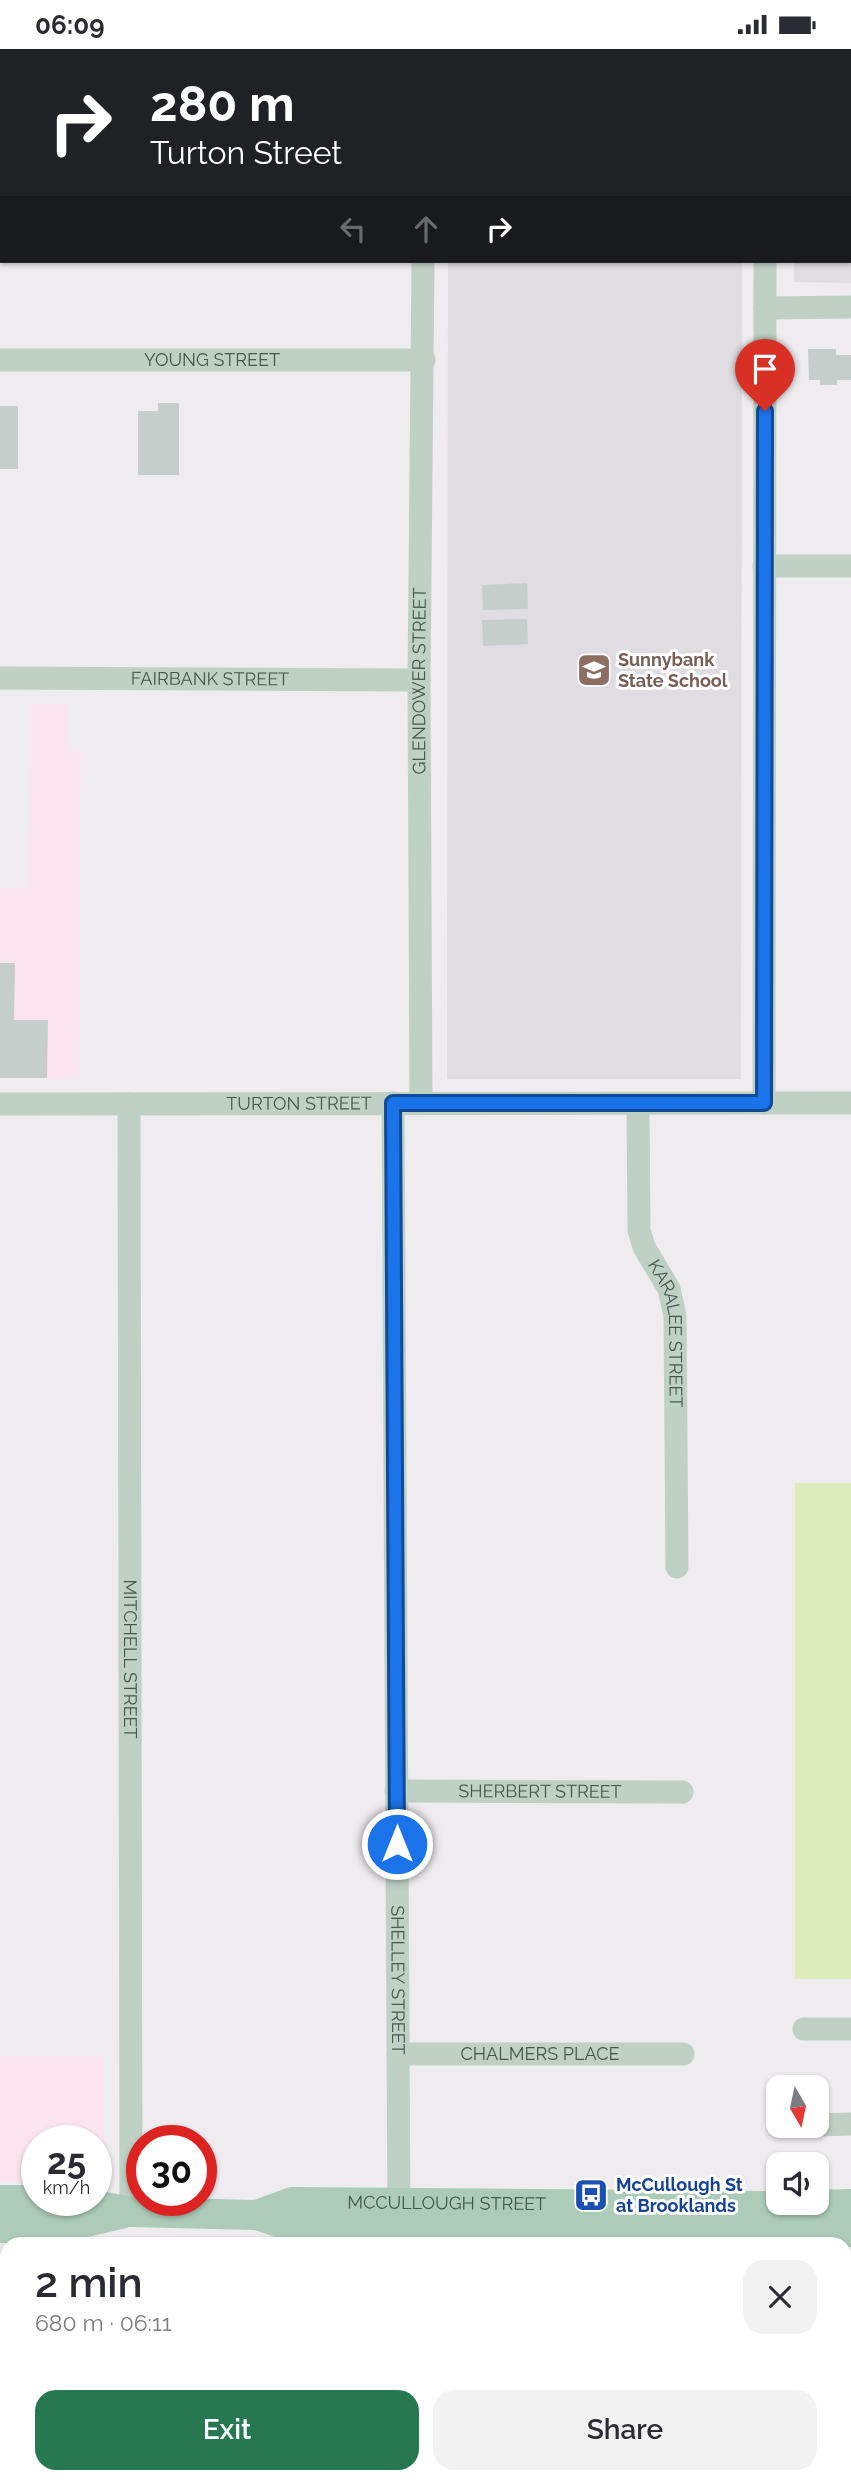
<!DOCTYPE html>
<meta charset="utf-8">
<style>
:root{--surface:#fff;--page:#f2f2f3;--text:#2b2b33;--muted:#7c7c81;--accent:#257850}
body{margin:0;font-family:Raleway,sans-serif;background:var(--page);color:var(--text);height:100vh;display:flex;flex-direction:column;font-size:26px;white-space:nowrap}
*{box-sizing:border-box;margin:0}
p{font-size:23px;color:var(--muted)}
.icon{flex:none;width:38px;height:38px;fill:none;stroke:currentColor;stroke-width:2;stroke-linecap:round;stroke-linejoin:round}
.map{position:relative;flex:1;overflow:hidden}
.details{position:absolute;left:0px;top:2188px;width:852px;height:247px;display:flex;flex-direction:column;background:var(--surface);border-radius:21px 21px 0 0;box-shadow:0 2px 5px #0004}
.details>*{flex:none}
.top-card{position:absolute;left:0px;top:0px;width:852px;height:214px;box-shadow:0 2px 5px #0004;background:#202124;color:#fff;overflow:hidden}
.needle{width:46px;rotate:171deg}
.controls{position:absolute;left:766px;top:2026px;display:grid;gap:14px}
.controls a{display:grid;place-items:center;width:63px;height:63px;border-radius:14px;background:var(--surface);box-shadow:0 2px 5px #0004;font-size:35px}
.speed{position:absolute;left:21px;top:2076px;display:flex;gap:14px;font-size:35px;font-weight:700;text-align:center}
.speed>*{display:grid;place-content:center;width:91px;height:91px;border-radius:50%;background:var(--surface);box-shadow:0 2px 5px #0004;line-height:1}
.speed small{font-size:18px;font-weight:400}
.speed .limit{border:10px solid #d22;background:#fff;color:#111}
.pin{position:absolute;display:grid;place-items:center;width:60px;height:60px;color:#fff;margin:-72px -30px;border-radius:50% 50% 50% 0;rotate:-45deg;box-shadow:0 0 7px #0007}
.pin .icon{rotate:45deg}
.me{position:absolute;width:77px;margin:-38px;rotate:0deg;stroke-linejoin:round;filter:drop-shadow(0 0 5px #0008)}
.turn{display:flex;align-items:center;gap:24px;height:147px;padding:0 35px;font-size:32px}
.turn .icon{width:91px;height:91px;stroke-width:2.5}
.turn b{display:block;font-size:49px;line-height:60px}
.lanes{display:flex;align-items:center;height:66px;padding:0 35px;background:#0003;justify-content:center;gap:35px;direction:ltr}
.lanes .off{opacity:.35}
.round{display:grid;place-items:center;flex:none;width:74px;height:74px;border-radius:21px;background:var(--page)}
.headline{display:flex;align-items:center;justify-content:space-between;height:119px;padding:0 35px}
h1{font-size:42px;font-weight:600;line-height:52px}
.cta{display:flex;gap:14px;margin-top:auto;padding:14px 35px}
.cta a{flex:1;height:80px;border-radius:21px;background:var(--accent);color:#fff;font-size:28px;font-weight:600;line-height:80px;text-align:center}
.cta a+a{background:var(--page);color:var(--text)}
.status{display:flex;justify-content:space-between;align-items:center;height:49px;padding:0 35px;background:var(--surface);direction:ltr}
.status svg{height:19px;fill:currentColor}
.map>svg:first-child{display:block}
.commercial{fill:#fbe4ed}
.education{fill:#dfdde1}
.green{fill:#deecba}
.building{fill:#c6cecb}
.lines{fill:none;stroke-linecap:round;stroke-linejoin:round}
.minor{stroke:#bfd1c5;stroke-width:23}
.major{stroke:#accbb8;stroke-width:30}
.route-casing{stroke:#114b97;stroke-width:18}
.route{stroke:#1a73e8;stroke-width:12}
.labels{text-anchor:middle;stroke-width:6;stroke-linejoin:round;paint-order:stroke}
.street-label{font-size:18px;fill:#45584c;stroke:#fff}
.education-label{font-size:18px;font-weight:bold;fill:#785e54;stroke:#fff;text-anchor:start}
.transit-label{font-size:18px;font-weight:bold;fill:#164399;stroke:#fff;text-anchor:start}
</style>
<div class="status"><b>06:09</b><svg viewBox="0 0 49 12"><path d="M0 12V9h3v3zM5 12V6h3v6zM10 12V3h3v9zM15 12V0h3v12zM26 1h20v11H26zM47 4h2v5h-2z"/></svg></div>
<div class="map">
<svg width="851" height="2433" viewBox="0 0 851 2433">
<rect width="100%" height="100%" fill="#eeecef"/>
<path class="commercial" d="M31 655H67V701H81L79 1029H0V839H29Z
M0 2007H104V2120L102 2127 96 2131V2091H37V2133L0 2132Z"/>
<path class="education" d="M851 126V234L794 233V212H850Z
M448 212H742L741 1030H447Z"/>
<path class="green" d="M795 1434H851V1930H795Z"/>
<path class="building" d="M808 300H836V306H851V331H837V336H820V331H809Z
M158 354H179V426H138V362H158Z
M0 357H18V420H0Z
M527 534 528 560 483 561 482 536Z
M527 570 528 595 483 597 482 571Z
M0 914H15L14 971H48L47 1029H0Z"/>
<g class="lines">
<g class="minor">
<path d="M423 0V2"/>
<path d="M765 0V2"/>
<path d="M765 259 851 258"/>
<path id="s1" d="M0 311H424"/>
<path d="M764 517H851"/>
<path id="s2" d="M0 629 419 631"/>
<path id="s3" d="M393 1054 399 2171"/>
<path id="s4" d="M421 1054 419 631 423 212"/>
<path d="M764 1054 765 212"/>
<path id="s5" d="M0 1055 851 1054"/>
<path id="s6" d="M129 1055 131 2163"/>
<path id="s7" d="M638 1055 639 1181 644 1198 669 1240 675 1267 677 1518"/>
<path id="s8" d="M396 1742 682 1743"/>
<path d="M804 1980H851"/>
<path id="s9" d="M398 2005H683"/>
<path d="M817 2076 851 2075"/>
<path d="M845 2283 851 2285"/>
<path d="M845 2389 851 2392"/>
<path d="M386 2427V2433"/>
<path d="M209 2433 211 2430"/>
<path d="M766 2433V2427"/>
</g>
<g class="major">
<path d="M0 2151H68L131 2163 257 2166 293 2178 476 2179 767 2186 851 2183"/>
<path id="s10" d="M257 2166 292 2153 766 2157 851 2155"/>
<path d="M0 2179H61L121 2165"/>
</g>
</g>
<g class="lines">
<g class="route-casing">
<path id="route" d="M397 1795 393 1054H764L765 362"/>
</g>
<use href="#route" class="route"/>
</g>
<defs>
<g id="school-square" transform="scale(1.75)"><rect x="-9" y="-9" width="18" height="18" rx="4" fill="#8d6e63" stroke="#fff"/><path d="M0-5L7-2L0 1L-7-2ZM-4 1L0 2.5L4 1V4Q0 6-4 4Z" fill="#fff"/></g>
<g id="bus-square" transform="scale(1.75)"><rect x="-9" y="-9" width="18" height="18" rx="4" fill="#1a4fb4" stroke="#fff"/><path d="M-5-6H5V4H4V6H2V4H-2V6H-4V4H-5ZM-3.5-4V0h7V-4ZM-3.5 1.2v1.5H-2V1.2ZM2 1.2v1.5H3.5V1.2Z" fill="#fff"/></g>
</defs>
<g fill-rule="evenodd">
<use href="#school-square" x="594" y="621"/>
<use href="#bus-square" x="591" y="2146"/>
</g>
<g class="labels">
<g class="street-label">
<text dy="6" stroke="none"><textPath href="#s1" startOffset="212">YOUNG STREET</textPath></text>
<text dy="6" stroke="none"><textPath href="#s2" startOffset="210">FAIRBANK STREET</textPath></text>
<text dy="6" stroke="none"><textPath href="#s4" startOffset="422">GLENDOWER STREET</textPath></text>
<text dy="6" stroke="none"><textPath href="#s5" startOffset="299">TURTON STREET</textPath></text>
<text dy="6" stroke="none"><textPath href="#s7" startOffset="236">KARALEE STREET</textPath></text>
<text dy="6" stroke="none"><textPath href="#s6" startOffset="555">MITCHELL STREET</textPath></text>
<text dy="6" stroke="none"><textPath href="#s8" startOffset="144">SHERBERT STREET</textPath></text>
<text dy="6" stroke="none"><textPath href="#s3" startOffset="877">SHELLEY STREET</textPath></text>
<text dy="6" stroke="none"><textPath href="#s9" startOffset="142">CHALMERS PLACE</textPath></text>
<text dy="6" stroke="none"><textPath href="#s10" startOffset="192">MCCULLOUGH STREET</textPath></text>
</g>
<g class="education-label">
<text x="618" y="617">Sunnybank<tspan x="618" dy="21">State School</tspan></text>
</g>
<g class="transit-label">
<text x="616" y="2142">McCullough St<tspan x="616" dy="21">at Brooklands</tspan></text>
</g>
</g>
</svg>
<div class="controls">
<a><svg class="needle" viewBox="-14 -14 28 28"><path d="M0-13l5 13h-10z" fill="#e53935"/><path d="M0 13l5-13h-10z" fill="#7c7c81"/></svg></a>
<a><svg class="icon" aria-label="sound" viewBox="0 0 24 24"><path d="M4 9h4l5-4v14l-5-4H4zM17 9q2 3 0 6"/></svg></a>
</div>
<div class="speed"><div>25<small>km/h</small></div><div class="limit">30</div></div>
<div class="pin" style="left:765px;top:362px;background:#d93025"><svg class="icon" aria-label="arrive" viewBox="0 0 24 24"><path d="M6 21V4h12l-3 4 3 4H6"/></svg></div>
<svg class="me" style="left:397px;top:1795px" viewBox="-20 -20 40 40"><circle r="17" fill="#1a73e8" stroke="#fff" stroke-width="3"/><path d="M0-11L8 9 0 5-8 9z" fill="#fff"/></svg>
<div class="top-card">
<div class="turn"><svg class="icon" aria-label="right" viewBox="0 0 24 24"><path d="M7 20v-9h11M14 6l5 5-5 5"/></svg><div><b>280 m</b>Turton Street</div></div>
<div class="lanes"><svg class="icon off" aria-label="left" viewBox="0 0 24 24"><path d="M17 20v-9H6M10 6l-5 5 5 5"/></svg><svg class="icon off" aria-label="ahead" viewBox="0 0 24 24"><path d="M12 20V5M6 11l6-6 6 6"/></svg><svg class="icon" aria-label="right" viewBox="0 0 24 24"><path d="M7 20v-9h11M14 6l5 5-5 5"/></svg></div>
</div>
<section class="details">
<div class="headline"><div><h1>2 min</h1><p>680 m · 06:11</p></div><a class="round"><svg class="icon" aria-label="close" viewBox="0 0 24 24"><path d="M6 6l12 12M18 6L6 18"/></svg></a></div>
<div class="cta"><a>Exit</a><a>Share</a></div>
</section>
</div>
